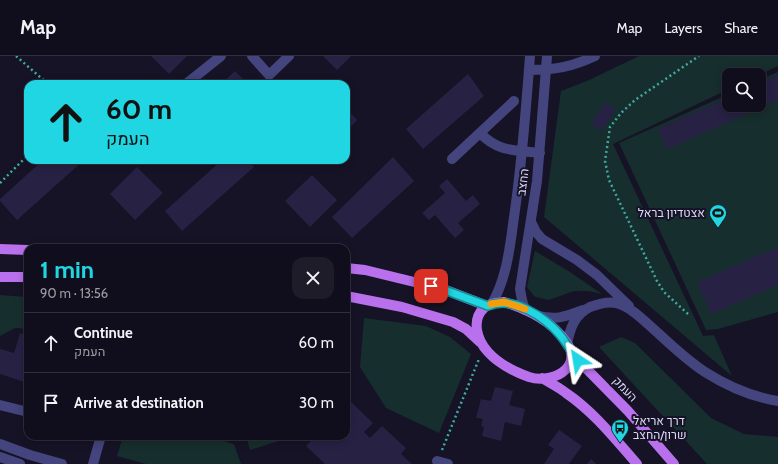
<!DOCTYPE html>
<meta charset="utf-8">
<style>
:root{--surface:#100e1c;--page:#1e1c29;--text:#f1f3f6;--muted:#9c9ca3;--line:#302e3b;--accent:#20d6e2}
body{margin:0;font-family:Cabin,Heebo,sans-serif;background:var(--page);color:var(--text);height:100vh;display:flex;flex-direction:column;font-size:15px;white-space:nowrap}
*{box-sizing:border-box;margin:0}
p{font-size:13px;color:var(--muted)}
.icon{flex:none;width:22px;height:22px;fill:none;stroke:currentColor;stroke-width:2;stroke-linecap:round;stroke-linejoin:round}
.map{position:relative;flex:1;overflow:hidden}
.sheet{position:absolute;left:24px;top:188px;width:326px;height:196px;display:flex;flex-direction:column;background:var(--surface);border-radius:12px;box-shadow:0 2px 10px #0003,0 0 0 1px var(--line)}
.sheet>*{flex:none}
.guide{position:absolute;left:24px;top:24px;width:326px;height:84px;border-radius:12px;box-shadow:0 2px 10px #0003,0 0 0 1px var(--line);background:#20d6e2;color:#111;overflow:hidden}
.controls{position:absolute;left:722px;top:12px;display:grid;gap:8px}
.controls a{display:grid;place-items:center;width:44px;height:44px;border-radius:8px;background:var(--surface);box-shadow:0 2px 10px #0003,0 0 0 1px var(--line);font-size:20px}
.pin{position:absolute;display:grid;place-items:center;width:34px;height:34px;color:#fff;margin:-17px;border-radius:8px;box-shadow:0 2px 6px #0006}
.me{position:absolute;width:44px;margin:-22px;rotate:327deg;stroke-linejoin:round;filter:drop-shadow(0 0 3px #0008)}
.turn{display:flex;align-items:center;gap:14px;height:84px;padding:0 16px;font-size:18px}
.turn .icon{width:52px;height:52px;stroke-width:2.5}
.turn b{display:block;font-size:28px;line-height:34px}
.round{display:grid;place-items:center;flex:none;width:42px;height:42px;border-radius:12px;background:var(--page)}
.head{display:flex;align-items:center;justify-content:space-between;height:68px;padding:0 16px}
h1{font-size:24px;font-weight:700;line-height:30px;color:var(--accent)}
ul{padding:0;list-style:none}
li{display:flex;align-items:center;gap:12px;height:60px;padding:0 16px;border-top:1px solid var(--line)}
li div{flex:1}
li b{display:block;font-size:15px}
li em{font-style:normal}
header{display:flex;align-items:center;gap:24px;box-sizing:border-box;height:56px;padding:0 20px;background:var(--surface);border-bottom:1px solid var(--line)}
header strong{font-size:19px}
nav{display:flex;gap:22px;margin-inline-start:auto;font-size:14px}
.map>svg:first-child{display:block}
.green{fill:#162e2d}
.building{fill:#272144}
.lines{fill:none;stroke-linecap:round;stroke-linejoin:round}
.path{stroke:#3faaa0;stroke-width:2.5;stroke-dasharray:2 3;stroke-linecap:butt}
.minor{stroke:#44447e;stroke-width:10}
.major{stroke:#b970ed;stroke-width:10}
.route-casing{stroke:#158b93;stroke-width:10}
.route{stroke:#20d6e2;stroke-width:7}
.slow{stroke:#f59e0b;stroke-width:7}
.labels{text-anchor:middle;stroke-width:4;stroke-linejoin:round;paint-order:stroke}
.street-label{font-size:12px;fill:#dedbfa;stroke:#151325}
.poi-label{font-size:12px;fill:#dedbfa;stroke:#151325;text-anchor:end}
</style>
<header>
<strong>Map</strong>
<nav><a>Map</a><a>Layers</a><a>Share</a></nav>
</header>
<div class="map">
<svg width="778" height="408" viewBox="0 0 778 408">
<rect width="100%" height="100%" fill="#151325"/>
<path class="green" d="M639 0H778V10L759 19H729V33L613 88 703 280 714 279 732 320 544 161 561 35 587 25Z
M778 16V256L718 273 706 274 619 87 729 38V49H759V24Z
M535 195 570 216 602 238 588 235H574L549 244 535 241 527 231Z
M0 239 28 241V273L15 272 0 280Z
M364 262 426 270 450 281 471 298 439 377 386 352 360 311Z
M621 281 635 287 711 362 744 378 778 381V408H707L599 291Z
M123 380H205L234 388 241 408H146L117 400Z
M246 380H295L250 394Z"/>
<path class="building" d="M151 0H187L169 18Z
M323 0H351L337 14Z
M235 15 248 28H221Z
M468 18 484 40 423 93 406 73Z
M778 19V44L667 93 658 73 729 41V49H759V28Z
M606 46 616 54 601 75 591 67Z
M346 52 357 64 346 76Z
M393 101 414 125 352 182 332 161Z
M43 104H84L17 164 0 145V143Z
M222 104H247L254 111 182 175 165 155Z
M137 111 163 137 135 164 110 138Z
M312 119 337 144 310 171 285 145Z
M447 123 466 145 473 139 480 148 458 167 464 174 455 182 435 159 429 164 422 157 445 137 439 130Z
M778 191V229L711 258 697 226Z
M20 277 28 280 27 327 0 318V293L14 297Z
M495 331 513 335 509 349 525 353 521 370 505 366 501 385 482 380 484 371 481 370 483 363 476 362 481 343 491 345Z
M349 344 373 367 364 376 370 382 382 370 406 392 401 398 412 408H325L306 390 316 380H346V348Z
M559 374 582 390 569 408H544L554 393 548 389Z
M591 403 596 408H587Z"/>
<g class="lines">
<path class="path" d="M16 0 48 28
M0 127 28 99
M688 258 664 236 657 225 609 124 605 105 610 71 621 57 635 44 699 0
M442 394 479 303"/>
<path class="minor" d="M252 0 269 19 289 0
M529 14C554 14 572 11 595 0
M186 28 221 0
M480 77C498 96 515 94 540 97
M452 103 514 45
M531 166 536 176 542 183 577 204 597 219 629 250
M491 249C507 223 510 190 514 161 522 108 526 54 530 0
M525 254 522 244 520 233 537 125 547 0
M538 260C558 264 564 261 583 254
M567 288C570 273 574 259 590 251 598 248 607 245 616 247 632 251 646 267 658 277 673 291 688 305 705 316 727 330 753 341 778 345
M0 349 28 356
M0 388 30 399 62 408
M0 401 20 408
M437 405 448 408
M93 408 101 380"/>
<path class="major" d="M0 193 28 194
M346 212 365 214 443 233 487 250
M0 221H28
M346 240 402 251 453 266 466 273 480 286
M504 246C529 254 552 265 567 287 583 313 551 328 529 321 515 316 498 307 488 296 477 284 471 264 484 252 489 247 498 247 504 246Z
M571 297 628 355 674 408
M542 322C550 327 559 331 566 337 594 356 615 383 637 408"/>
</g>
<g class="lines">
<g class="route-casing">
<path id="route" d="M431 230 442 233 488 250C512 239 545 261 560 279 567 287 570 296 578 304"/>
</g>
<use href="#route" class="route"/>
<path class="slow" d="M491 248 504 246 525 253"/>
</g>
<defs>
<g id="stadium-pin" transform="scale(0.9)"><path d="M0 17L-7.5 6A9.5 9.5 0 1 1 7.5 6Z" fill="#20d6e2" stroke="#151325"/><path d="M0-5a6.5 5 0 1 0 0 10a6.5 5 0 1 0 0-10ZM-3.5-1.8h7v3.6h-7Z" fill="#111"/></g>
<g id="bus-pin" transform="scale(0.9)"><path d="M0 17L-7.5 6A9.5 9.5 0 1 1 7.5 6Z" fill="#20d6e2" stroke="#151325"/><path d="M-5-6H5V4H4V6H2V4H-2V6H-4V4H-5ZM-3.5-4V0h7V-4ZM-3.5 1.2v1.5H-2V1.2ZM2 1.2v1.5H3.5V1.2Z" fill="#111"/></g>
</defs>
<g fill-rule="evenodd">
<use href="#stadium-pin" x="718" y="157"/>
<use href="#bus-pin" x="620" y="372"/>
</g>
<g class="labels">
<g class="street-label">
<text transform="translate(523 126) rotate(-83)" y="4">החצב</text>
<text transform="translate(625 333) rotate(46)" y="4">העמק</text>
</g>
<g class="poi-label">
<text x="705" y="161">אצטדיון בראל</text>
<text x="633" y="369" text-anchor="start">דרך אריאל<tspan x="633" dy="14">שרון/החצב</tspan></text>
</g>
</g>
</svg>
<div class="controls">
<a><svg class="icon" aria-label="search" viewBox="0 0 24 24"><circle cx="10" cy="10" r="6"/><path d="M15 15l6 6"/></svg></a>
</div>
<div class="pin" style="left:431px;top:230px;background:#d93025"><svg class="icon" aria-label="arrive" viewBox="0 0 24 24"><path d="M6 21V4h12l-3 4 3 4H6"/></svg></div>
<svg class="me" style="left:578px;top:304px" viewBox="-20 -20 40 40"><path d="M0-17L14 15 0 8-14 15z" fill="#20d6e2" stroke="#fff" stroke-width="4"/></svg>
<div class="guide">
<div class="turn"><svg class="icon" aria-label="ahead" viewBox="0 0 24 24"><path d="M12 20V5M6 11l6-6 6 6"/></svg><div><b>60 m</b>העמק</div></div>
</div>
<section class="sheet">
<div class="head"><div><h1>1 min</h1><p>90 m · 13:56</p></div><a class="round"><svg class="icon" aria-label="close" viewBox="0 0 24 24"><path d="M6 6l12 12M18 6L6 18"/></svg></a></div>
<ul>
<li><svg class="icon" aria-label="ahead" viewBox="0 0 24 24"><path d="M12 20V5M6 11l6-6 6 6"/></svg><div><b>Continue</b><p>העמק</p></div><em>60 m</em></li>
<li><svg class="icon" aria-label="arrive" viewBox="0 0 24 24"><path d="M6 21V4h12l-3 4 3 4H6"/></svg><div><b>Arrive at destination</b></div><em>30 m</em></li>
</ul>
</section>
</div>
